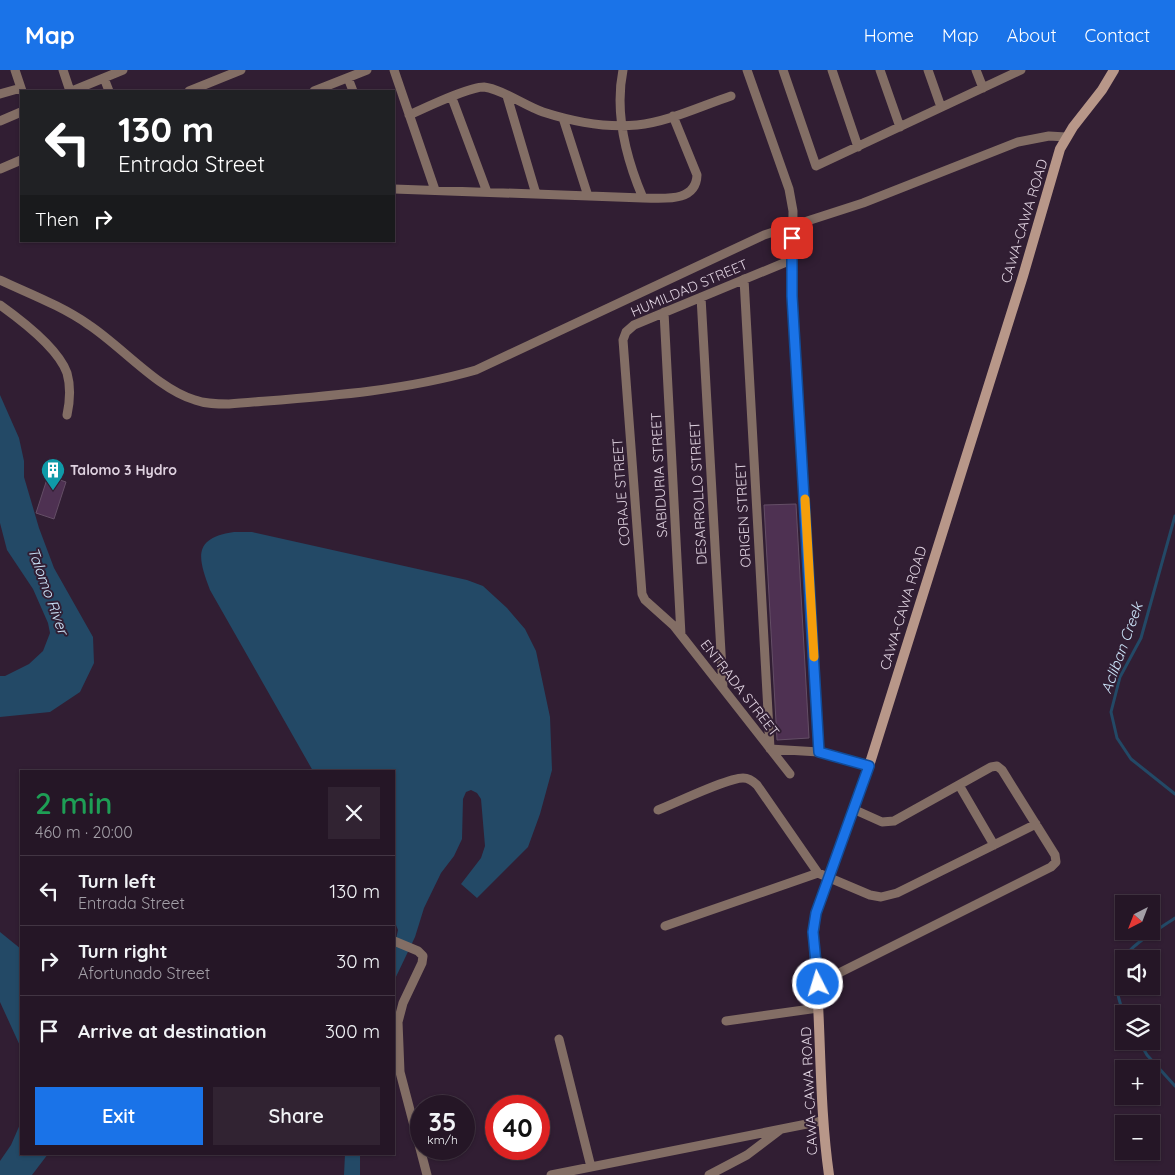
<!DOCTYPE html>
<meta charset="utf-8">
<style>
:root{--surface:#251626;--page:#312332;--text:#f1f3f6;--muted:#a39fa7;--line:#423543;--accent:#1a73e8}
body{margin:0;font-family:Quicksand,sans-serif;background:var(--page);color:var(--text);height:100vh;display:flex;flex-direction:column;font-size:19px;white-space:nowrap}
*{box-sizing:border-box;margin:0}
p{font-size:16px;color:var(--muted)}
.icon{flex:none;width:28px;height:28px;fill:none;stroke:currentColor;stroke-width:2;stroke-linecap:round;stroke-linejoin:round}
.map{position:relative;flex:1;overflow:hidden}
.details{position:absolute;left:20px;top:700px;width:375px;height:385px;display:flex;flex-direction:column;background:var(--surface);border-radius:0px;box-shadow:0 1px 4px #0004,0 0 0 1px var(--line)}
.details>*{flex:none}
.top-card{position:absolute;left:20px;top:20px;width:375px;height:152px;border-radius:0px;box-shadow:0 1px 4px #0004,0 0 0 1px var(--line);background:#202124;color:#fff;overflow:hidden}
.needle{width:32px;rotate:222deg}
.tools{position:absolute;left:1115px;top:825px;display:grid;gap:10px}
.tools a{display:grid;place-items:center;width:45px;height:45px;border-radius:0px;background:var(--surface);box-shadow:0 1px 4px #0004,0 0 0 1px var(--line);font-size:25px}
.speed{position:absolute;left:410px;top:1025px;display:flex;gap:10px;font-size:25px;font-weight:700;text-align:center}
.speed>*{display:grid;place-content:center;width:65px;height:65px;border-radius:50%;background:var(--surface);box-shadow:0 1px 4px #0004,0 0 0 1px var(--line);line-height:1}
.speed small{font-size:12px;font-weight:400}
.speed .limit{border:8px solid #d22;background:#fff;color:#111}
.pin{position:absolute;display:grid;place-items:center;width:42px;height:42px;color:#fff;margin:-21px;border-radius:10px;box-shadow:0 2px 8px #0006}
.me{position:absolute;width:55px;margin:-28px;rotate:355deg;stroke-linejoin:round;filter:drop-shadow(0 0 4px #0008)}
.turn{display:flex;align-items:center;gap:18px;height:105px;padding:0 15px;font-size:22px}
.turn .icon{width:65px;height:65px;stroke-width:2.5}
.turn b{display:block;font-size:35px;line-height:42px}
.then{display:flex;align-items:center;height:48px;padding:0 15px;background:#0003;gap:10px;font-size:19px}
.round{display:grid;place-items:center;flex:none;width:52px;height:52px;border-radius:0px;background:var(--page)}
.overview{display:flex;align-items:center;justify-content:space-between;height:85px;padding:0 15px}
h1{font-size:30px;font-weight:600;line-height:38px;color:#1e9e55}
.cta{display:flex;gap:10px;margin-top:auto;padding:10px 15px}
.cta a{flex:1;height:58px;border-radius:0px;background:var(--accent);color:#fff;font-size:20px;font-weight:600;line-height:58px;text-align:center}
.cta a+a{background:var(--page);color:var(--text)}
ul{padding:0;list-style:none}
li{display:flex;align-items:center;gap:15px;height:70px;padding:0 15px;border-top:1px solid var(--line)}
li div{flex:1}
li b{display:block;font-size:19px}
li em{font-style:normal}
header{display:flex;align-items:center;gap:30px;box-sizing:border-box;height:70px;padding:0 25px;background:var(--accent);color:#fff}
header strong{font-size:24px}
nav{display:flex;gap:28px;margin-inline-start:auto;font-size:18px}
.map>svg:first-child{display:block}
.water{fill:#234966}
.lines{fill:none;stroke-linecap:round;stroke-linejoin:round}
.stream{stroke:#234966;stroke-width:3}
.building{fill:#4e3152;stroke:#644e66}
.street{stroke:#836e65;stroke-width:9}
.secondary{stroke:#b89789;stroke-width:10}
.route-casing{stroke:#114b97;stroke-width:12}
.route{stroke:#1a73e8;stroke-width:9}
.slow{stroke:#f59e0b;stroke-width:9}
.labels{text-anchor:middle;stroke-width:4;stroke-linejoin:round;paint-order:stroke}
.street-label{font-size:14px;fill:#dfd2e0;stroke:#311e33}
.poi-label{font-size:14px;font-weight:bold;fill:#dfd2e0;stroke:#311e33;text-anchor:start}
.water-label{font-size:15px;font-style:italic;fill:#cce4f9;stroke:#311e33}
</style>
<header>
<strong>Map</strong>
<nav><a>Home</a><a>Map</a><a>About</a><a>Contact</a></nav>
</header>
<div class="map">
<svg width="1175" height="1105" viewBox="0 0 1175 1105">
<rect width="100%" height="100%" fill="#311e33"/>
<path class="water" d="M0 325 19 368 24 391V407L39 458 54 498 93 567 94 593 80 622 50 642 0 647V606H5L29 594 43 581 50 563 48 553 33 519 7 480 0 453Z
M234 462H252L467 510 483 516 507 538 525 559 536 581 550 647 552 700 540 744 528 777 477 828 461 814 481 788 485 776 481 729 477 723 471 720 466 722 463 729 462 769 454 786 441 803 424 838 415 867 394 911V878L398 860 394 850V701H313L210 520C198 488 192 468 234 462Z
M0 862 21 879V978L0 932Z
M21 1052V1084H48L32 1105H0V1091L11 1075Z
M345 1084H360V1105H344Z"/>
<g class="lines">
<path class="stream" d="M1175 446 1141 568 1120 607 1111 642 1117 668 1131 689 1175 724
M1124 944C1101 888 1135 875 1175 848
M1139 971 1147 985 1175 1016"/>
</g>
<path class="building" d="M48 406 66 412 54 449 36 443Z
M796 434 809 668 777 670 764 435Z"/>
<g class="lines">
<path class="street" d="M15 0 22 21
M63 0 70 21
M394 0 435 120
M623 0C614 44 626 88 643 128
M747 0 789 119 793 141 792 226 819 682
M783 0 816 96 1021 0
M832 0 858 77
M880 0 900 57
M928 0 941 37
M976 0 983 18
M104 8 109 21
M348 8 353 21
M72 21 123 0
M189 21 241 0
M314 21 367 0
M0 24 21 18
M507 26 536 124
M452 28 487 122
M409 45C425 38 468 17 484 17 502 19 525 36 543 42 571 51 607 58 637 55 668 52 701 36 731 26
M563 48 588 126
M0 51 21 42
M0 99 21 90
M394 119 643 128C663 128 696 133 697 105L673 46
M744 209 770 678
M0 210C30 224 62 236 89 255 121 276 159 320 195 330 206 334 217 334 229 334 312 327 396 323 476 300L764 165 863 133 1018 72 1049 66 1066 67
M701 227 723 618
M0 235C21 250 58 278 67 303 71 317 70 331 67 345
M664 242 681 565
M770 679 819 682 869 696
M790 704 674 556 645 530 642 524 623 270 626 262 634 255 791 190
M959 715 994 775
M658 740C676 733 727 708 743 708 749 708 753 711 757 715L818 803 870 825 881 827 897 823 1036 754
M665 856 818 803
M394 871 418 881 423 886 422 893 403 933 398 952 400 1002 427 1105
M817 914 1051 797 1056 792 1055 785 1002 700 997 696 991 697 894 751 882 752 853 739
M726 951 818 938
M559 969 591 1097
M551 1105 822 1051
M709 1105 747 1085 780 1060"/>
<path class="secondary" d="M829 1105C820 1042 821 979 817 915 816 891 811 867 816 843L869 696 1023 206 1060 79 1073 57 1102 20 1114 0"/>
</g>
<g class="lines">
<g class="route-casing">
<path id="route" d="M792 168V226L819 682 869 696 816 843 813 862 818 914"/>
</g>
<use href="#route" class="route"/>
<path class="slow" d="M805 429 814 587"/>
</g>
<defs>
<g id="building-pin" transform="scale(1.25)"><path d="M0 17L-7.5 6A9.5 9.5 0 1 1 7.5 6Z" fill="#0f9aa8" stroke="#311e33"/><path d="M-4-6H4V6H1V3H-1V6H-4ZM-2.5-4.3h1.7v1.8h-1.7ZM.8-4.3h1.7v1.8H.8ZM-2.5-1h1.7V.8h-1.7ZM.8-1h1.7V.8H.8Z" fill="#fff"/></g>
</defs>
<g fill-rule="evenodd">
<use href="#building-pin" x="53" y="400"/>
</g>
<g class="labels">
<g class="street-label">
<text transform="translate(1024 151) rotate(-73)" y="5">CAWA-CAWA ROAD</text>
<text transform="translate(689 218) rotate(-23)" y="5">HUMILDAD STREET</text>
<text transform="translate(659 405) rotate(-93)" y="5">SABIDURIA STREET</text>
<text transform="translate(621 422) rotate(-94)" y="5">CORAJE STREET</text>
<text transform="translate(698 423) rotate(-93)" y="5">DESARROLLO STREET</text>
<text transform="translate(743 445) rotate(-93)" y="5">ORIGEN STREET</text>
<text transform="translate(903 538) rotate(-73)" y="5">CAWA-CAWA ROAD</text>
<text transform="translate(740 618) rotate(52)" y="5">ENTRADA STREET</text>
<text transform="translate(809 1021) rotate(-93)" y="5">CAWA-CAWA ROAD</text>
</g>
<g class="poi-label">
<text x="70" y="405">Talomo 3 Hydro</text>
</g>
<g class="water-label">
<text transform="translate(48 521) rotate(70)" y="5">Talomo River</text>
<text transform="translate(1122 578) rotate(-70)" y="5">Acliban Creek</text>
</g>
</g>
</svg>
<div class="tools">
<a><svg class="needle" viewBox="-14 -14 28 28"><path d="M0-13l5 13h-10z" fill="#e53935"/><path d="M0 13l5-13h-10z" fill="#a39fa7"/></svg></a>
<a><svg class="icon" aria-label="sound" viewBox="0 0 24 24"><path d="M4 9h4l5-4v14l-5-4H4zM17 9q2 3 0 6"/></svg></a>
<a><svg class="icon" aria-label="layers" viewBox="0 0 24 24"><path d="M12 4l9 5-9 5-9-5zM3 14l9 5 9-5"/></svg></a>
<a>+</a>
<a>−</a>
</div>
<div class="speed"><div>35<small>km/h</small></div><div class="limit">40</div></div>
<div class="pin" style="left:792px;top:168px;background:#d93025"><svg class="icon" aria-label="arrive" viewBox="0 0 24 24"><path d="M6 21V4h12l-3 4 3 4H6"/></svg></div>
<svg class="me" style="left:818px;top:914px" viewBox="-20 -20 40 40"><circle r="17" fill="#1a73e8" stroke="#fff" stroke-width="3"/><path d="M0-11L8 9 0 5-8 9z" fill="#fff"/></svg>
<div class="top-card">
<div class="turn"><svg class="icon" aria-label="left" viewBox="0 0 24 24"><path d="M17 20v-9H6M10 6l-5 5 5 5"/></svg><div><b>130 m</b>Entrada Street</div></div>
<div class="then">Then<svg class="icon" aria-label="right" viewBox="0 0 24 24"><path d="M7 20v-9h11M14 6l5 5-5 5"/></svg></div>
</div>
<section class="details">
<div class="overview"><div><h1>2 min</h1><p>460 m · 20:00</p></div><a class="round"><svg class="icon" aria-label="close" viewBox="0 0 24 24"><path d="M6 6l12 12M18 6L6 18"/></svg></a></div>
<ul>
<li><svg class="icon" aria-label="left" viewBox="0 0 24 24"><path d="M17 20v-9H6M10 6l-5 5 5 5"/></svg><div><b>Turn left</b><p>Entrada Street</p></div><em>130 m</em></li>
<li><svg class="icon" aria-label="right" viewBox="0 0 24 24"><path d="M7 20v-9h11M14 6l5 5-5 5"/></svg><div><b>Turn right</b><p>Afortunado Street</p></div><em>30 m</em></li>
<li><svg class="icon" aria-label="arrive" viewBox="0 0 24 24"><path d="M6 21V4h12l-3 4 3 4H6"/></svg><div><b>Arrive at destination</b></div><em>300 m</em></li>
</ul>
<div class="cta"><a>Exit</a><a>Share</a></div>
</section>
</div>
